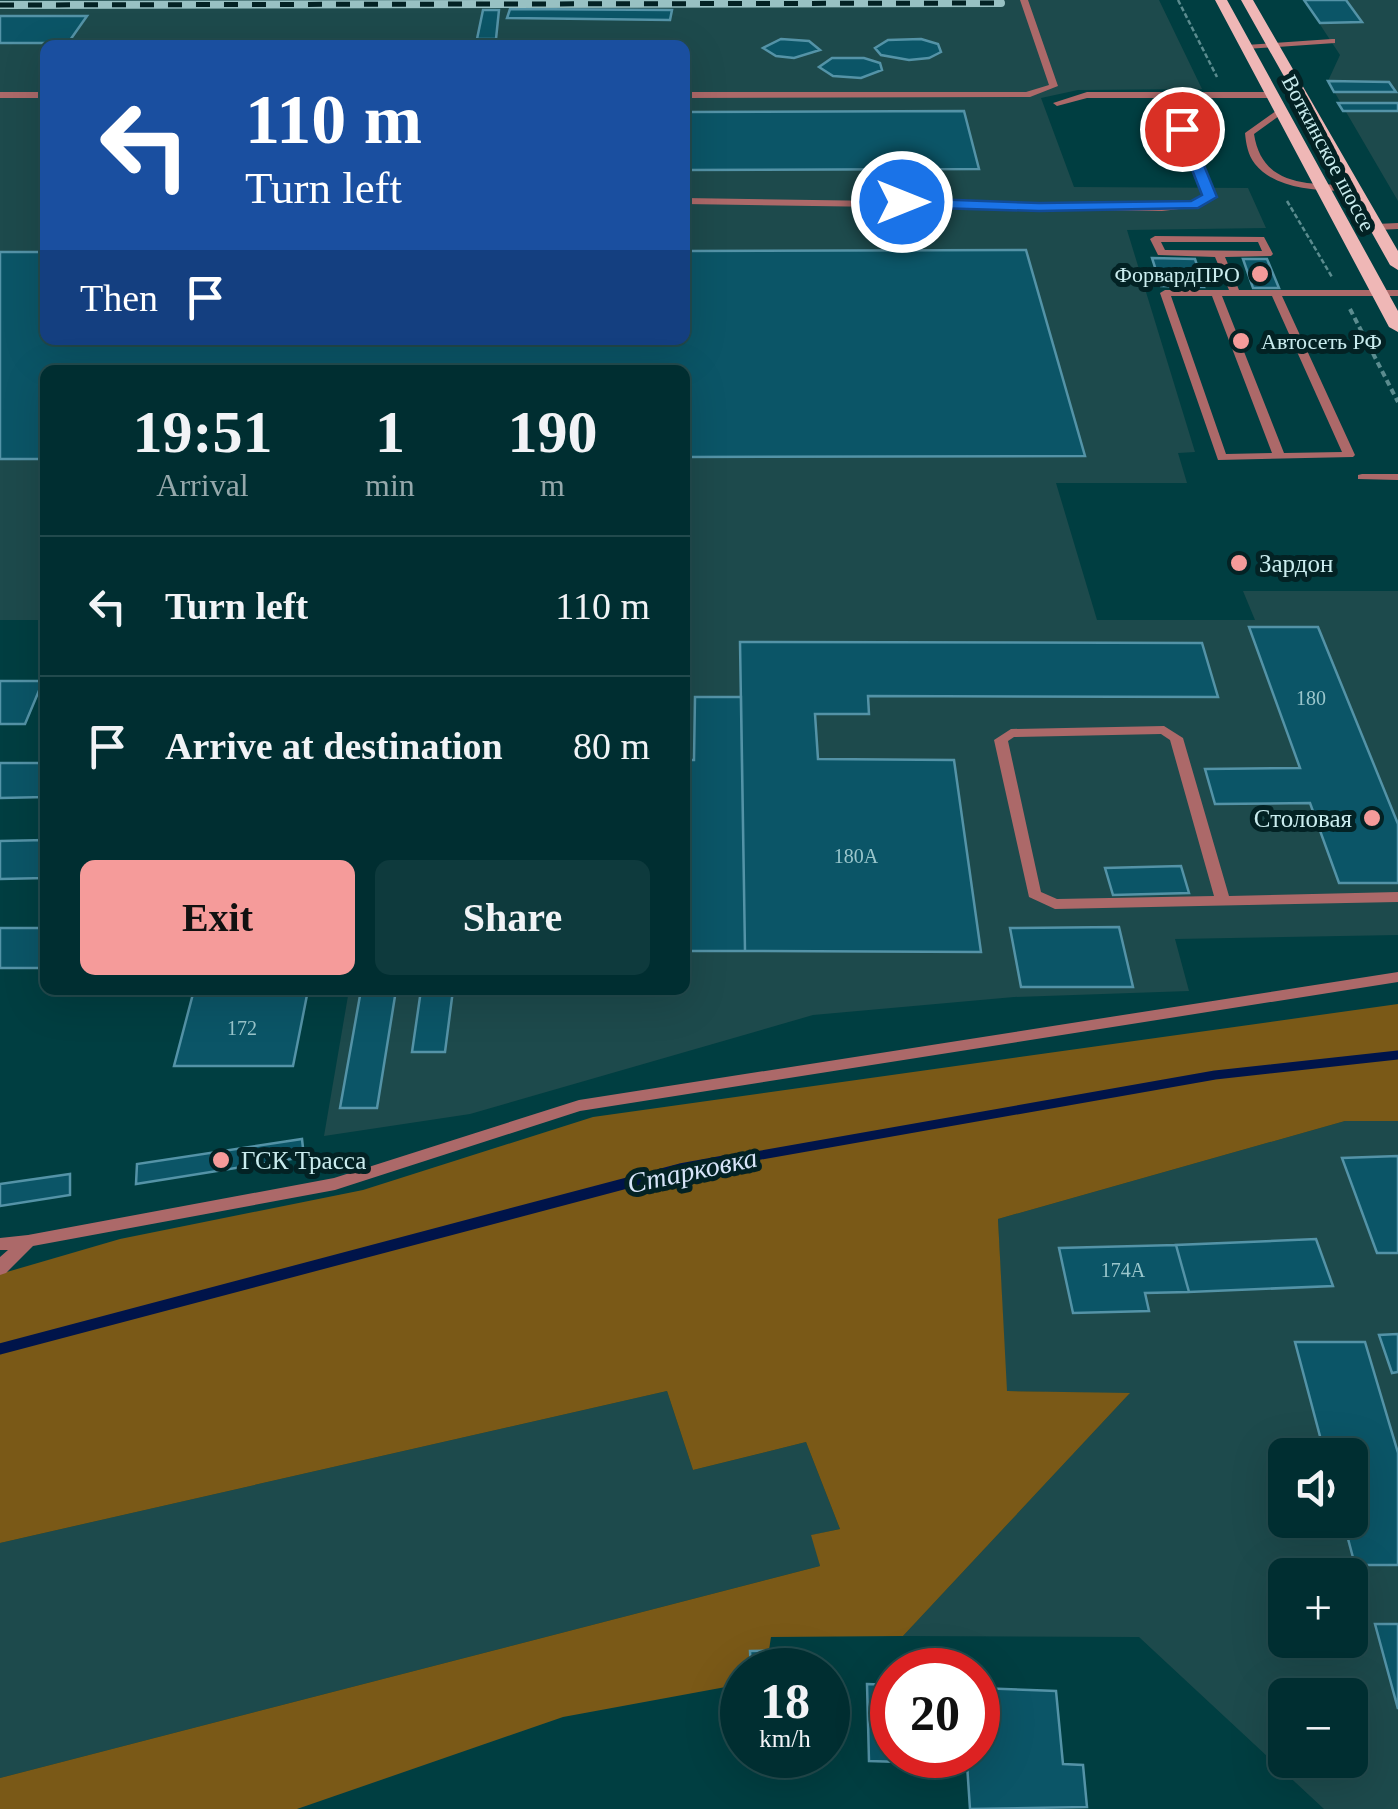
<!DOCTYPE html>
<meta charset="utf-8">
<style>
:root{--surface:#002e31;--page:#0e3a3d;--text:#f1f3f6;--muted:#95a8ab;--line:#224a4d;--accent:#f59b9a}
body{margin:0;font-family:Georgia,serif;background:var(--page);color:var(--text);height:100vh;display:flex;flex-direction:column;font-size:38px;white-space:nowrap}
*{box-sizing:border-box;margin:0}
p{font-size:32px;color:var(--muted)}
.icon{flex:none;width:55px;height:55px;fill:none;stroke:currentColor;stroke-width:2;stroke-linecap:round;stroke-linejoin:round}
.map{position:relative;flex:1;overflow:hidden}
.sheet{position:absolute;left:40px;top:365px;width:650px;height:630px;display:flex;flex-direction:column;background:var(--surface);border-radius:15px;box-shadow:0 10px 40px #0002,0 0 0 2px var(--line)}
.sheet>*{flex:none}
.hud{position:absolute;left:40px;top:40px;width:650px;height:305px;border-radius:15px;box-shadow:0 10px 40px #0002,0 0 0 2px var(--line);background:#1a4fa0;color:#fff;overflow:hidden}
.fabs{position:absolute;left:1268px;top:1438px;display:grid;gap:20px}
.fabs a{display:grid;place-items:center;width:100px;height:100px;border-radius:15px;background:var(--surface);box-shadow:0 10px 40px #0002,0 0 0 2px var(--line);font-size:50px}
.speed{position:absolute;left:720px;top:1648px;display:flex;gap:20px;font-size:50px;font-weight:700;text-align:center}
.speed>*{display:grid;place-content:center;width:130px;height:130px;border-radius:50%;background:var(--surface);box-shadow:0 10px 40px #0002,0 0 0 2px var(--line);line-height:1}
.speed small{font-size:25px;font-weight:400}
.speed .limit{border:15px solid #d22;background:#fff;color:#111}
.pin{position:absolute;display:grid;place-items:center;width:85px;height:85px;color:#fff;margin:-42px;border:5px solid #fff;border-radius:50%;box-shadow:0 2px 10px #0007}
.me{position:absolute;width:110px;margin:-55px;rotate:90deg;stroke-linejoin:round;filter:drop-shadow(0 0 8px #0008)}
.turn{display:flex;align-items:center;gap:35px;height:210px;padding:0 40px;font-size:45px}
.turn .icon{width:130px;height:130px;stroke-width:2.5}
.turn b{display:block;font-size:70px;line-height:85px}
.then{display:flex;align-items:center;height:95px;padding:0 40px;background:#0003;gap:20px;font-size:38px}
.eta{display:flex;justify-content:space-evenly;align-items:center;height:170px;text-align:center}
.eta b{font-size:60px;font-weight:700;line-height:70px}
.cta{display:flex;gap:20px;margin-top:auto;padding:20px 40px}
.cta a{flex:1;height:115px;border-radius:15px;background:var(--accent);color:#111;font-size:40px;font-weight:700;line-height:115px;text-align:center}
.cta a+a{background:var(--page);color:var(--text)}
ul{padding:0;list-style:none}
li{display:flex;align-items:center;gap:30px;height:140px;padding:0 40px;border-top:2px solid var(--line)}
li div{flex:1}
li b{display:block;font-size:38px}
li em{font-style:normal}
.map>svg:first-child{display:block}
.built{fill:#1d4a4c;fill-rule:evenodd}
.green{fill:#7a5917}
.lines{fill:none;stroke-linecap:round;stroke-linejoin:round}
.stream-far1{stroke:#00144a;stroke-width:9}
.stream{stroke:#00144a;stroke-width:11}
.building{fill:#0b5567;stroke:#5493a7;stroke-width:2.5}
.path-far1{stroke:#5b8c8f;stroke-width:2.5;stroke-dasharray:5 2.5;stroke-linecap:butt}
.path{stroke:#5b8c8f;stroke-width:4;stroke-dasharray:6 4;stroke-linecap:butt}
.lane{fill:#ac6969;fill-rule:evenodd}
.primary{fill:#efb7b6;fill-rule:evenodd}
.rail-casing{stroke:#98c1c3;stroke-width:8}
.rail{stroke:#032224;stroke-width:5;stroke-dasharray:14;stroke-linecap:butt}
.route{fill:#1a73e8;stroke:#114b97;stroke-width:2.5}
.poi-dot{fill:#f59b9a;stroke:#032224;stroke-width:4}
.labels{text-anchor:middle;stroke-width:10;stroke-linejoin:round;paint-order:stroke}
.number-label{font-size:20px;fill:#9ac6cc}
.far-street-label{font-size:22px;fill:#caecee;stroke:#032224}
.far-poi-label{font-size:22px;fill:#caecee;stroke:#032224;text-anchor:end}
.poi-label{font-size:25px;fill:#caecee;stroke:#032224;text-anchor:start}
.water-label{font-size:28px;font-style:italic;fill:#d7e4f9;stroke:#032224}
</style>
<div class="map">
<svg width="1398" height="1809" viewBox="0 0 1398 1809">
<rect width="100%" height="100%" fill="#003e41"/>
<path class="built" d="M0 0H1159L1202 89 1078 90 1041 98 1074 187 1248 188 1266 228 1127 230 1195 452 1178 453 1187 483H1056L1097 620H1255L1243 591H1398V935L1175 939 1189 991 1014 997 813 1015 470 1114 324 1136 349 990H685V370H45V620H0ZM45 45H685V340H45Z
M1304 0H1398V201L1328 81 1340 55Z
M1345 1121H1398V1809H1324L1139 1637 903 1636 1129 1394 1006 1391 998 1219ZM1285 1455H1350V1520H1285ZM1285 1575H1350V1640H1285ZM1285 1695H1350V1760H1285Z
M667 1391 693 1470 806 1442 840 1529 812 1535 820 1566 0 1778V1543Z"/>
<path class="green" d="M1398 1004V1121H1345L998 1219 1007 1391 1130 1393 903 1636 771 1637 769 1650 750 1651 751 1670H742V1684L563 1717 297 1809H0V1778L820 1566 811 1535 840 1529 806 1442 693 1470 667 1391 0 1543V1274L120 1239 363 1190 593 1117Z"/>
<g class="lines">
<path class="stream-far1" d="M710 1164 1215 1075 1398 1055"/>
<path class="stream" d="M0 1349 680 1169 724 1161"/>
</g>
<path class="building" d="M1304 0H1346L1362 22 1320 23Z
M510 9 672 10 670 20 507 18Z
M483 10H499L496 39H477Z
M0 16H87L68 43H0Z
M781 39 809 41 820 50 794 58 776 56 763 48Z
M921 39 938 44 941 52 929 58 909 60 881 55 875 48 888 40Z
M832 58H864L880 63 882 70 861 78 833 76 819 67Z
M1328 81 1389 82 1396 92H1334Z
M1338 103H1398V111H1343Z
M964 111 979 169 685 170V112Z
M1026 250 1085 456 685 457V370H45V459H0V252H45V340H685V251Z
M1152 258 1195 259 1204 287 1161 286Z
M1243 259H1267L1279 288H1253Z
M1249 627H1318L1398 824V883H1339L1310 803 1215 804 1205 769 1300 768Z
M740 642 1202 643 1218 697 868 696 869 714H815L818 759 954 760 981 952 745 951Z
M0 681H43L25 724H0Z
M695 697H741L745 951H685V760H694Z
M0 763H45V797L0 798Z
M45 840V878L0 879V841Z
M1181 866 1189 893 1113 895 1105 868Z
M1119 927 1133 987H1021L1010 928Z
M0 928H45V968H0Z
M194 990H308L293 1066H174Z
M361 990H396L377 1108H340Z
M421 990H453L445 1052H412Z
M302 1139 304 1157 136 1184 137 1164Z
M1398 1156V1253H1377L1342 1158Z
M70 1174V1195L0 1206V1184Z
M1316 1239 1333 1286 1189 1292 1176 1245Z
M1176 1245 1189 1292 1145 1293 1149 1311 1073 1313 1059 1248Z
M1398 1334V1372L1392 1373 1379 1335Z
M1295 1342H1365L1398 1453V1565H1355L1343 1520H1350V1455H1325Z
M1375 1624H1398V1709Z
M791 1650 792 1670H751L750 1651Z
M867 1684 892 1685V1755H978V1688L1056 1691 1063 1764 1083 1765 1087 1807 970 1809 967 1764 869 1761Z"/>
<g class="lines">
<path class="path-far1" d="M1178 0 1217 77
M1287 201 1332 277"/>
<path class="path" d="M1350 309 1398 402"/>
<path class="lane" d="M1020 0H1028L1058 86 1030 97 685 98V92H1026L1049 85Z
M1332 39H1335V43L1246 49 1242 47 1246 45Z
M0 92H45V98H0Z
M1087 92H1273L1277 95 1273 98H1174L1215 197 1196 207 1162 211 685 204V198L1162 205 1191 202 1205 196 1166 98H1087L1057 106 1053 103Z
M1280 108 1284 111 1283 113 1254 134C1262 187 1309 184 1353 185L1356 186V190C1326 192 1276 191 1255 164 1248 155 1246 144 1245 133Z
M1398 223V229L1376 230 1371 227 1376 224Z
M1155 236 1264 237 1273 254 1271 256 1225 257 1239 290H1398V296H1282L1355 455 1353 457 1218 460 1160 293 1165 290H1229L1215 257 1158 255 1150 239ZM1161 242H1258L1262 251 1165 250ZM1171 296H1212L1272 453 1226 454ZM1222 296H1272L1342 452 1284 453Z
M1362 474H1398V480L1358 479V475Z
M1164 726 1183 738 1229 896 1398 892V902L1055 909 1029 897 994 740 1011 729ZM1161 734 1170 740 1214 896 1057 899 1041 892 1008 741 1014 737Z
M1398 972V982L580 1111 335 1190 33 1246 6 1273 0 1275V1257L8 1250H0V1238L28 1235 334 1178 579 1100Z"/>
<path class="primary" d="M1215 0H1227L1398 311V332L1389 327Z
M1241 0H1253L1398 251V270L1390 265Z"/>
<g class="rail-casing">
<path id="rail" d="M0 5 1001 3"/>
</g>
<use href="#rail" class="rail"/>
</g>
<path class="route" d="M1182 125 1189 129 1217 197 1198 208 1039 211 902 207 895 202 902 198 1039 203 1191 201 1202 195 1176 129Z"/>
<g class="poi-dot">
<circle cx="1260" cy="274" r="10"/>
<circle cx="1241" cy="341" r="10"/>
<circle cx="1239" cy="563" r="10"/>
<circle cx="1372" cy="818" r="10"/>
<circle cx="221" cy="1160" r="10"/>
</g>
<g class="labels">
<g class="number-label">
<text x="1311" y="705">180</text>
<text x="856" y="863">180А</text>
<text x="242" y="1035">172</text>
<text x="1123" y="1277">174А</text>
</g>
<g class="far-street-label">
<text transform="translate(1329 153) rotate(62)" y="8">Воткинское шоссе</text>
</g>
<g class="far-poi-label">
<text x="1240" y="282">ФорвардПРО</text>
<text x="1261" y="349" text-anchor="start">Автосеть РФ</text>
</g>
<g class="poi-label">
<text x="1259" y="572">Зардон</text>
<text x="1352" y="827" text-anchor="end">Столовая</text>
<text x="241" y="1169">ГСК Трасса</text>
</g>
<g class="water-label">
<text transform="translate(692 1170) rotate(-12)" y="10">Старковка</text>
</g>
</g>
</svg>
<div class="fabs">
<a><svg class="icon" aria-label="sound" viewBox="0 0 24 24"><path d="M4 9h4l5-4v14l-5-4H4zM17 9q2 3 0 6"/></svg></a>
<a>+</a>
<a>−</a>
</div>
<div class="speed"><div>18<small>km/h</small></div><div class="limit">20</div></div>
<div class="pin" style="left:1182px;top:129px;background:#d93025"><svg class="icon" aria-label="arrive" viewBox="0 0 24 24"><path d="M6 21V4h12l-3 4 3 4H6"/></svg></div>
<svg class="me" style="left:902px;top:202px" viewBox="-20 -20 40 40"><circle r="17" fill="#1a73e8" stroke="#fff" stroke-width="3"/><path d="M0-11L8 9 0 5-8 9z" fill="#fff"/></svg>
<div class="hud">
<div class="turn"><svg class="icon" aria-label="left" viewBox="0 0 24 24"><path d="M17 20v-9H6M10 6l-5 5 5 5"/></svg><div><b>110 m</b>Turn left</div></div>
<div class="then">Then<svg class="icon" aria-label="arrive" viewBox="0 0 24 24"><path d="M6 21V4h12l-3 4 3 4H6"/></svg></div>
</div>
<section class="sheet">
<div class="eta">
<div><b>19:51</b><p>Arrival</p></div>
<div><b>1</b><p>min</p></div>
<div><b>190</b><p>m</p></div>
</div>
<ul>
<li><svg class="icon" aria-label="left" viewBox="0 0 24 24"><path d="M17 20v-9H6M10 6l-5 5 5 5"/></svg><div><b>Turn left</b></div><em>110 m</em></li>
<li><svg class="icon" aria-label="arrive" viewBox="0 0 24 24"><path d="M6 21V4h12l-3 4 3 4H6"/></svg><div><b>Arrive at destination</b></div><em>80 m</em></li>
</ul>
<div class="cta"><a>Exit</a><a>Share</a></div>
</section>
</div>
